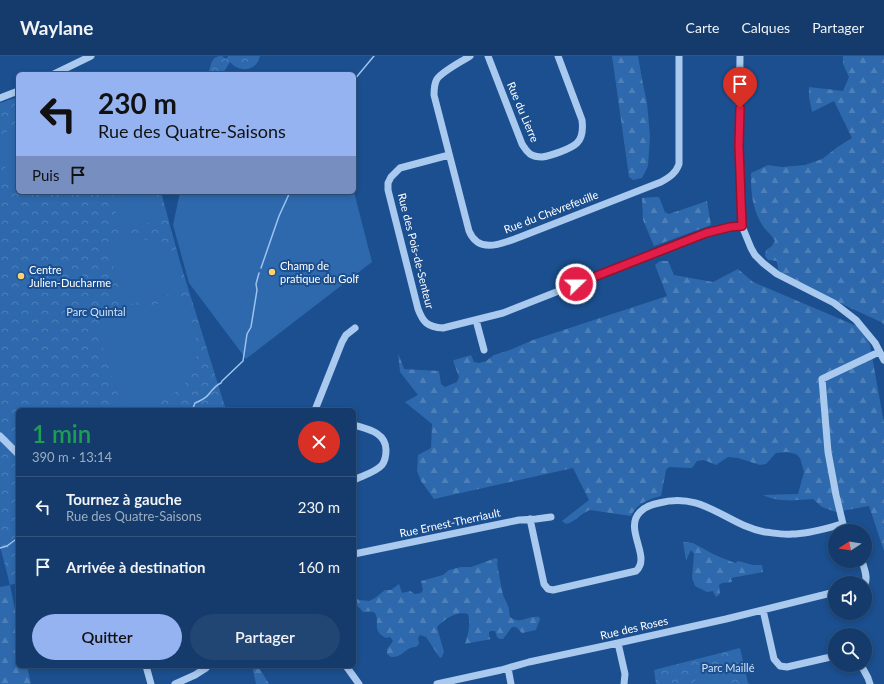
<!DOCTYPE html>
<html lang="fr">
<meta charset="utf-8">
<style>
:root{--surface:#143b6b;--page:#214673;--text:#f1f3f6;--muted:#9dadc1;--line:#33557e;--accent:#95b2f1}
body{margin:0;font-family:Lato,sans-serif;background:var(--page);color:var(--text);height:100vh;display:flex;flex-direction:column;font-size:15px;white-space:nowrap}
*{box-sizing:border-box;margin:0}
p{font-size:13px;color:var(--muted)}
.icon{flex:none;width:22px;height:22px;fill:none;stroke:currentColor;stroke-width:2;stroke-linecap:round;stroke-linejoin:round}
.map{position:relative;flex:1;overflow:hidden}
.panel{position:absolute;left:16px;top:352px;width:340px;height:260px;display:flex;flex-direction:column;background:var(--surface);border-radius:6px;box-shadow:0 2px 6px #0003,0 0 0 1px var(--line)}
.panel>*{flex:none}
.top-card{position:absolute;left:16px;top:16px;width:340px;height:122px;border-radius:6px;box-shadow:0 2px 6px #0003,0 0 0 1px var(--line);background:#95b2f1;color:#111;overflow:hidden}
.needle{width:26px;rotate:258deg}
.buttons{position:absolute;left:828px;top:468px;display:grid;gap:8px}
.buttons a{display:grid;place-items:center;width:44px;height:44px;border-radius:50%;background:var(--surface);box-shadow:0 2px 6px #0003,0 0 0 1px var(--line);font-size:20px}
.pin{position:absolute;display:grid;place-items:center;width:34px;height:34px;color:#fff;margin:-41px -17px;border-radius:50% 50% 50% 0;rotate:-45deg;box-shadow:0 0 4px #0007}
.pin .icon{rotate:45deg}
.me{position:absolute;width:44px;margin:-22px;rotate:68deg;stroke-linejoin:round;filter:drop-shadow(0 0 3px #0008)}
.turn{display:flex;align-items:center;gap:14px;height:84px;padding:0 16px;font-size:18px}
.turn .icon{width:52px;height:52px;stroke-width:2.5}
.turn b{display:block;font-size:28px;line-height:34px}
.then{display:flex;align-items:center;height:38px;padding:0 16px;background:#0003;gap:8px;font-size:15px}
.round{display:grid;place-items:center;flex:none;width:42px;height:42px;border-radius:21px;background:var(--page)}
.overview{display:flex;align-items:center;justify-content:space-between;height:68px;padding:0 16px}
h1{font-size:24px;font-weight:600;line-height:30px;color:#1e9e55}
.primary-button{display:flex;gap:8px;margin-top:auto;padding:8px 16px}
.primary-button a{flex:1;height:46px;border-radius:24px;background:var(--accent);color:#111;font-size:16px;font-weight:600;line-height:46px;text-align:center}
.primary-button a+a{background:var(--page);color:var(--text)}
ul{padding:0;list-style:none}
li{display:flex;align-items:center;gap:12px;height:60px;padding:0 16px;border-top:1px solid var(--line)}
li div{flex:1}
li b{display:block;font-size:15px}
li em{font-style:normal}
header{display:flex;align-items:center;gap:24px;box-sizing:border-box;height:56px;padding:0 20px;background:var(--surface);border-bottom:1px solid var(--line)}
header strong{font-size:19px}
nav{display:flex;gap:22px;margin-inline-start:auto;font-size:14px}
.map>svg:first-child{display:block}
.forest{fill:url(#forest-firs)}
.park{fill:url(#park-crowns)}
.pitch{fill:#2e69ad}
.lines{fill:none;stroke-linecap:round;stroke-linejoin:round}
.stream{stroke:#9cc4f0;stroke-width:1.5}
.minor{stroke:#a9c9ee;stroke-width:7}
.route-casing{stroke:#92132f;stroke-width:10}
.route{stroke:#e11d48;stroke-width:7}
.poi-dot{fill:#ffd166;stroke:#1b4f8f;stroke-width:1.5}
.labels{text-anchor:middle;stroke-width:4;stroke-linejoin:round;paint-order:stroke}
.street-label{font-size:11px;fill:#fff;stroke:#1b4f8f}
.poi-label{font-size:11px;fill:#fff;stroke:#1b4f8f;text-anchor:start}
.park-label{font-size:11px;fill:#cfe3fa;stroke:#1b4f8f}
</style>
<header>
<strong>Waylane</strong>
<nav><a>Carte</a><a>Calques</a><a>Partager</a></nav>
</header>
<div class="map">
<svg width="884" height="628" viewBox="0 0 884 628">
<defs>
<pattern id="forest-firs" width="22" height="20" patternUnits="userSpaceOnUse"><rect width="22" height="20" fill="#2e69ad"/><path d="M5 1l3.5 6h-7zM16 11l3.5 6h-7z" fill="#4d80b9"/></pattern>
<pattern id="park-crowns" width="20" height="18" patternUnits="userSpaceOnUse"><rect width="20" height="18" fill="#2e69ad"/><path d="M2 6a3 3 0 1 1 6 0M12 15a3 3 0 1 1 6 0" fill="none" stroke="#4d80b9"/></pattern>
</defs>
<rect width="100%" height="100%" fill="#1b4f8f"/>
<path class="forest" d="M612 0H638L642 23 647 47 650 80 648 110 642 122 633 124 629 121Z
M843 0H884V269L881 266 779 219 777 205 768 204 765 200 766 194 771 191 775 185C772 179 767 176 763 170 752 152 751 138 751 117L768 109 782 111 805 109 822 103 839 90 852 82 834 45 812 56 809 41V31L843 35 849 21 843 8Z
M654 141H659L665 156 669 158 707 145 711 169 654 190 643 164 642 142Z
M660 205H668L674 219 713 226 738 213 753 226 859 271 865 279 870 289 884 367V495L869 450 836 456 822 451 813 443C795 444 780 447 763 439L798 438 804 416 800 402 796 398 787 396 776 397 766 408 760 409 738 402 728 401 716 409 704 404 697 405 692 412 669 411 666 414 661 440C649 443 636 448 631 460L590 454C581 457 575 466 566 468L562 465 589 444 573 412 434 443 421 425 417 415 418 399 431 392 432 368 405 346 418 339 400 316 398 297 404 313 439 315 441 328 445 331 457 326 459 321 453 305 454 304 471 299 474 306 479 307 486 305 494 299 510 294 533 284 667 240 655 209Z
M683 486 693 487 715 499 735 507 738 505 753 509H762L763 516 731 522 732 526 722 527 719 529 720 538 716 541 713 535 707 536 695 530 692 522 694 498 691 494 686 504Z
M496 502 498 504 497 508 503 539 509 552V555L510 561C522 569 527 559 539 561L540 563 536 574 522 577 516 571H512L503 583H500L497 581 495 575H491L489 576V580L491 583 465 588C468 578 471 569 468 558 456 555 445 563 437 571L444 596 442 601 440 602 426 581 420 579 418 582 419 588 416 591C406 590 403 602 391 601L387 598V593L393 585 390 581 386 582C382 580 378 577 377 572 376 568 379 559 373 556 370 555 365 556 363 556L354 546V541L359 544 369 545 375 542 385 534H391L399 528 402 537 410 535 415 538 421 537 423 534 421 525 443 519 449 514 461 511H471Z
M10 529 18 567V610H27L31 628H0V531Z
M252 610H258L269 628H256Z"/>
<path class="park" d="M219 0H222L226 3 227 2 228 0H260C256 16 240 17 230 6 228 8 227 12 225 14 219 20 209 18 202 18L209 15C211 9 211 2 219 0Z
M18 41V136H161L180 206 226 354H18V527L10 529 0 490V47Z
M740 592 748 627 750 628H656L654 614Z"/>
<path class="pitch" d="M18 70V124L12 126 0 100V79Z
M110 136H156L163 161 162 162V163L122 174 121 173H120L112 142 113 141 112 139H111Z
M180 136H354L372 206 246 303 189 227 173 169Z
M125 181C143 180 168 188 177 205 180 212 181 228 181 236L126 249 123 247 107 186 113 183Z
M185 240C193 267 208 308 182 331 178 334 174 337 170 340 161 346 150 353 139 354 134 354 128 354 123 354L97 275 105 263Z
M712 610 725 628H692L702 617Z"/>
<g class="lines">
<path class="stream" d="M354 24 374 0
M261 212 279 160 290 136
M191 354 193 352 195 347C200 345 206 342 209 338 212 334 216 329 221 327L222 325 243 305 247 278 251 271 257 234 256 228 259 217
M0 492 7 490 15 484H18"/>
<path class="minor" d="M470 0C461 6 443 15 437 23 434 28 434 33 434 39L469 175C479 199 503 187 520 181L661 126C670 121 676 117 679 108V0
M488 0 522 88C524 91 526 95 530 98 533 100 538 101 542 101 550 100 571 93 577 87 583 81 583 72 582 64L558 0
M740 0 739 89 742 170 751 192 755 199 763 207 777 218 834 247 856 264 875 287 884 304
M54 18 91 0
M0 42 18 35
M449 99 400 112 391 121 388 127V134L418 253C423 266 427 271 443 272L503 257 706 177 730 171 742 170
M476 264 484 294
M315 354 342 286 346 279 355 272
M354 369C367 373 386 376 386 394 386 399 385 405 382 409 376 416 362 420 354 424
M0 380 18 398
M530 463 544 528 548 533 553 534 636 515C652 501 623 473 640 456 645 451 653 448 659 447 704 435 726 469 765 476 774 477 783 479 792 478 809 478 827 472 843 468
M847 475 843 468 836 439 828 396 822 323 879 296
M354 498 519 464 536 463 551 461
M862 505C864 512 868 521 865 528
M763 554 774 603 780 610 787 611 835 600
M618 587 625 618 624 628
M861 609 868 622 870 628
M146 610 151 628
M346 610 359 628
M508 612 511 628
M175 628 195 619 206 612
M437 628 501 614 529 606 618 587 726 563 835 536"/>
</g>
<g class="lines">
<g class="route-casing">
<path id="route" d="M576 228 706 177 730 171 742 170 739 90 740 52"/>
</g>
<use href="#route" class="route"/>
</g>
<g class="poi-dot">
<circle cx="272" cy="216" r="4"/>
<circle cx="21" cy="220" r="4"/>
</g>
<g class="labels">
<g class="street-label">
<text transform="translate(523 56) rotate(67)" y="4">Rue du Lierre</text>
<text transform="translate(551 156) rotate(-21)" y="4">Rue du Chèvrefeuille</text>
<text transform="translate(416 195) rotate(76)" y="4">Rue des Pois-de-Senteur</text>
<text transform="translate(450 467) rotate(-12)" y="4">Rue Ernest-Therriault</text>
<text transform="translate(634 572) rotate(-13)" y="4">Rue des Roses</text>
</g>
<g class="poi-label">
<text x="280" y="214">Champ de<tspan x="280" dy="13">pratique du Golf</tspan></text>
<text x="29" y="218">Centre<tspan x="29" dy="13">Julien-Ducharme</tspan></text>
</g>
<g class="park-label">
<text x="96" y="260">Parc Quintal</text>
<text x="728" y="616">Parc Maillé</text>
</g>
</g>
</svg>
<div class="buttons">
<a><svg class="needle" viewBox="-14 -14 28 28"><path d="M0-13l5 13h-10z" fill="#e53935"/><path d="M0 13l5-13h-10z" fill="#9dadc1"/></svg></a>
<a><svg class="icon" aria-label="sound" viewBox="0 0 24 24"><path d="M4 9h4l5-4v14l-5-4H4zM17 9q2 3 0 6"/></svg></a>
<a><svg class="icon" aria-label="search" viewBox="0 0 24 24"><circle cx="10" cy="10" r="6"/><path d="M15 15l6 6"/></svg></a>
</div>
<div class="pin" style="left:740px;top:52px;background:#d93025"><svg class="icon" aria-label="arrive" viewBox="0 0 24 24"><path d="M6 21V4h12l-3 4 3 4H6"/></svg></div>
<svg class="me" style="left:576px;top:228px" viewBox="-20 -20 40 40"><circle r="17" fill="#e11d48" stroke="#fff" stroke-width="3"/><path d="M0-11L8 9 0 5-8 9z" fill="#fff"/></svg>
<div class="top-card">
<div class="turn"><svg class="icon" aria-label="left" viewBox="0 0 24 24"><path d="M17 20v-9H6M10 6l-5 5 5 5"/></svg><div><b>230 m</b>Rue des Quatre-Saisons</div></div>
<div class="then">Puis<svg class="icon" aria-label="arrive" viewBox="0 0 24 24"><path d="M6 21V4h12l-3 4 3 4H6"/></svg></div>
</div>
<section class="panel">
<div class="overview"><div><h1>1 min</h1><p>390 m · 13:14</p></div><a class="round" style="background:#d93025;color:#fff"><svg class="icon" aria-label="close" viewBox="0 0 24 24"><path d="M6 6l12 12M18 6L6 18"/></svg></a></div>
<ul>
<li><svg class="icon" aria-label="left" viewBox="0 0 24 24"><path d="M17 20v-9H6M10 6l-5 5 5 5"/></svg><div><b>Tournez à gauche</b><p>Rue des Quatre-Saisons</p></div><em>230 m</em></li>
<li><svg class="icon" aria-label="arrive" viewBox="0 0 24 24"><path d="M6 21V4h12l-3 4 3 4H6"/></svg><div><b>Arrivée à destination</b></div><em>160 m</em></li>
</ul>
<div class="primary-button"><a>Quitter</a><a>Partager</a></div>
</section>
</div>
